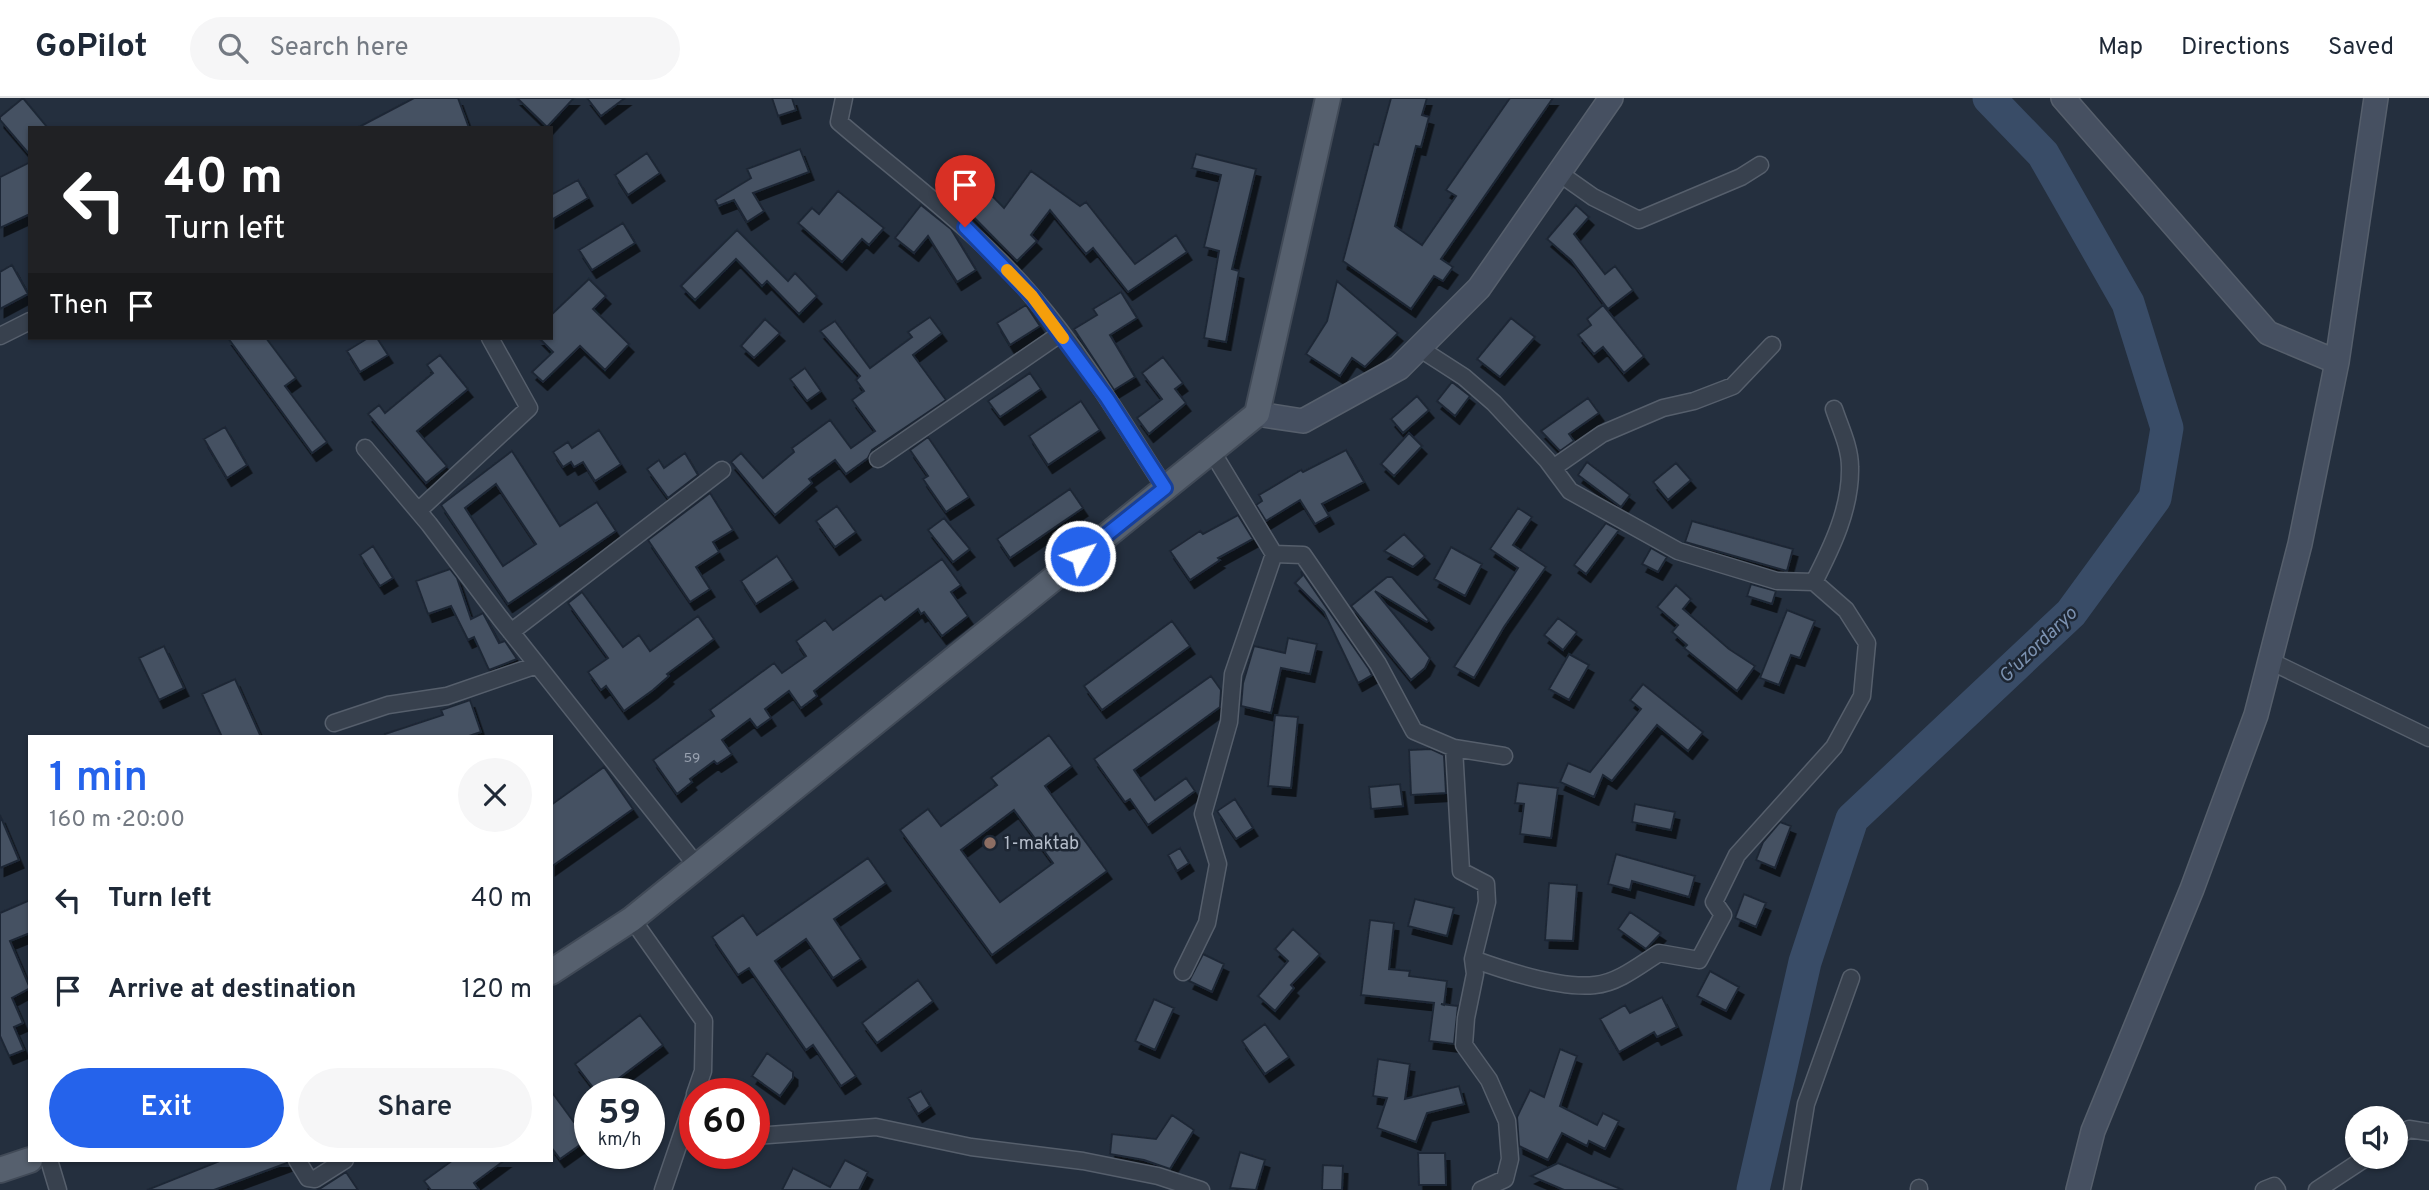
<!DOCTYPE html>
<meta charset="utf-8">
<style>
:root{--surface:#fff;--page:#f6f6f7;--text:#1f2937;--muted:#747a83;--line:#e0e1e3;--accent:#2563eb}
body{margin:0;font-family:Overpass,sans-serif;background:var(--page);color:var(--text);height:100vh;display:flex;flex-direction:column;font-size:26px;white-space:nowrap}
*{box-sizing:border-box;margin:0}
p{font-size:23px;color:var(--muted)}
.icon{flex:none;width:38px;height:38px;fill:none;stroke:currentColor;stroke-width:2;stroke-linecap:round;stroke-linejoin:round}
.map{position:relative;flex:1;overflow:hidden}
.side{position:absolute;left:28px;top:637px;width:525px;height:427px;display:flex;flex-direction:column;background:var(--surface);border-radius:0px;box-shadow:0 2px 5px #0004}
.side>*{flex:none}
.top-card{position:absolute;left:28px;top:28px;width:525px;height:214px;border-radius:0px;box-shadow:0 2px 5px #0004;background:#202124;color:#fff;overflow:hidden}
.controls{position:absolute;left:2345px;top:1008px;display:grid;gap:14px}
.controls a{display:grid;place-items:center;width:63px;height:63px;border-radius:50%;background:var(--surface);box-shadow:0 2px 5px #0004;font-size:35px}
.speed{position:absolute;left:574px;top:980px;display:flex;gap:14px;font-size:35px;font-weight:700;text-align:center}
.speed>*{display:grid;place-content:center;width:91px;height:91px;border-radius:50%;background:var(--surface);box-shadow:0 2px 5px #0004;line-height:1}
.speed small{font-size:18px;font-weight:400}
.speed .limit{border:10px solid #d22;background:#fff;color:#111}
.pin{position:absolute;display:grid;place-items:center;width:60px;height:60px;color:#fff;margin:-72px -30px;border-radius:50% 50% 50% 0;rotate:-45deg;box-shadow:0 0 7px #0007}
.pin .icon{rotate:45deg}
.me{position:absolute;width:77px;margin:-38px;rotate:51deg;stroke-linejoin:round;filter:drop-shadow(0 0 5px #0008)}
.turn{display:flex;align-items:center;gap:24px;height:147px;padding:0 21px;font-size:32px}
.turn .icon{width:91px;height:91px;stroke-width:2.5}
.turn b{display:block;font-size:49px;line-height:60px}
.then{display:flex;align-items:center;height:66px;padding:0 21px;background:#0003;gap:14px;font-size:26px}
.round{display:grid;place-items:center;flex:none;width:74px;height:74px;border-radius:37px;background:var(--page)}
.head{display:flex;align-items:center;justify-content:space-between;height:119px;padding:0 21px}
h1{font-size:42px;font-weight:600;line-height:52px;color:var(--accent)}
.button{display:flex;gap:14px;margin-top:auto;padding:14px 21px}
.button a{flex:1;height:80px;border-radius:42px;background:var(--accent);color:#fff;font-size:28px;font-weight:600;line-height:80px;text-align:center}
.button a+a{background:var(--page);color:var(--text)}
ul{padding:0;list-style:none}
li{display:flex;align-items:center;gap:21px;height:91px;padding:0 21px}
li div{flex:1}
li b{display:block;font-size:26px}
li em{font-style:normal}
header{display:flex;align-items:center;gap:42px;box-sizing:border-box;height:98px;padding:0 35px;background:var(--surface);border-bottom:2px solid var(--line)}
header strong{font-size:33px}
nav{display:flex;gap:38px;margin-inline-start:auto;font-size:24px}
.search{width:490px;height:63px;background:var(--page);display:flex;align-items:center;gap:18px;box-sizing:border-box;padding:0 24px;border-radius:38px;color:var(--muted);font-size:26px}
.map>svg:first-child{display:block}
.lines{fill:none;stroke-linecap:round;stroke-linejoin:round}
.river{stroke:#394c67;stroke-width:33}
.building{fill:#455162;stroke:#1f2835;stroke-width:2;fill-rule:evenodd;filter:url(#shadow)}
.street-casing{stroke:#565f6c;stroke-width:19}
.secondary-casing{stroke:#565f6c;stroke-width:26}
.primary-casing{stroke:#414a57;stroke-width:28}
.street{stroke:#38414e;stroke-width:16}
.secondary{stroke:#465061;stroke-width:23}
.primary{stroke:#56606e;stroke-width:24}
.route-casing{stroke:#184099;stroke-width:18}
.route{stroke:#2563eb;stroke-width:12}
.slow{stroke:#f59e0b;stroke-width:12}
.education-dot{fill:#8d6e63;stroke:#1d2633;stroke-width:2.5}
.labels{text-anchor:middle;stroke-width:5;stroke-linejoin:round;paint-order:stroke}
.number-label{font-size:14px;fill:#98a1af}
.poi-label{font-size:18px;fill:#b4bcc9;stroke:#1d2633;text-anchor:start}
.water-label{font-size:19px;font-style:italic;fill:#7c92b1;stroke:#1d2633}
</style>
<header>
<strong>GoPilot</strong>
<div class="search"><svg class="icon" aria-label="search" viewBox="0 0 24 24"><circle cx="10" cy="10" r="6"/><path d="M15 15l6 6"/></svg>Search here</div>
<nav><a>Map</a><a>Directions</a><a>Saved</a></nav>
</header>
<div class="map">
<svg width="2429" height="1092" viewBox="0 0 2429 1092">
<defs>
<filter id="shadow"><feDropShadow dx="4.5" dy="8" stdDeviation="0" flood-color="#0009"/></filter>
</defs>
<rect width="100%" height="100%" fill="#242f3e"/>
<g class="lines">
<path class="river" d="M1753 1092 1805 864 1852 721 2071 515 2155 400 2167 330 2128 205 2043 56 1989 0"/>
</g>
<path class="building" d="M23 0 48 30H30V57L0 22V19Z
M414 0H458L469 30H357Z
M517 0H574L547 29Z
M587 0H625L601 18Z
M772 0H792L796 12 778 18Z
M1391 0H1427L1422 17 1429 19 1421 49 1416 48 1395 128 1422 147 1456 98 1446 92 1510 0H1553L1441 161 1453 169 1443 183 1434 178 1411 211 1343 163 1374 46 1378 47Z
M800 51 809 74 753 95 764 113 747 124 734 102 718 108 715 102 751 80 747 71Z
M647 55 660 75 628 97 615 77Z
M1196 56 1256 71 1232 171 1239 173 1226 244 1204 240 1219 153 1204 149 1221 77 1192 70Z
M30 64V116L0 130V79Z
M964 69 1004 110 1031 73 1080 108 1086 104 1135 166 1176 137 1187 154 1128 194 1093 150 1086 156 1050 112 1031 137 1037 143 1017 163 944 89Z
M578 82 588 100 551 122V97Z
M838 93 884 130 869 147 862 141 842 164 798 125 812 110 819 116Z
M921 107 951 131 976 172 957 184 928 138 914 155 895 140Z
M1576 107 1589 119 1574 136 1605 176 1615 168 1633 192 1608 211 1571 162 1547 141Z
M623 125 635 145 592 172 579 152Z
M737 132 788 183 795 175 817 198 799 216 767 183 762 188 736 161 695 202 681 188Z
M12 167 28 196 0 211V174Z
M589 181 606 198 593 211 629 246 605 272 580 248 543 284 532 274 553 254 539 240H551V217Z
M1337 183 1398 235 1365 269 1352 260 1340 278 1306 256 1327 223Z
M1121 194 1137 220 1110 237 1135 279 1114 292 1074 231 1097 217 1093 211Z
M1026 207 1040 228 1010 247 997 225Z
M1603 207 1644 258 1624 275 1603 249 1594 256 1578 237 1591 227 1587 221Z
M930 219 942 235 913 257 946 302 872 352 868 360 846 376 835 362 809 381 812 385 775 417 731 364 741 355 763 380 794 354 792 350 830 322 851 350 875 333 852 302 864 293 856 282 860 278 820 233 835 223 870 270 912 239 908 234Z
M1511 220 1535 239 1500 279 1477 261Z
M765 221 780 235 754 260 741 248Z
M228 240H266L296 280 285 288 327 344 312 355Z
M368 240H377L388 257 360 274 347 253Z
M440 257 468 291 417 333 447 368 426 385 368 316 379 307 385 315 433 275 427 267Z
M1163 259 1183 285 1175 291 1186 305 1149 336 1137 320 1162 301 1142 275Z
M805 270 821 293 807 303 790 281Z
M1030 275 1041 291 1000 319 988 303Z
M1452 284 1470 298 1455 318 1437 303Z
M1417 298 1429 312 1403 335 1391 321Z
M1588 300 1599 315 1569 336 1574 343 1560 353 1541 333Z
M1081 303 1100 332 1048 367 1029 338Z
M225 329 247 367 227 380 204 341Z
M599 332 621 366 595 383 583 364 574 369 571 364 563 369 553 354 568 344 572 350Z
M1409 335 1422 348 1394 378 1381 366Z
M928 339 969 399 946 414 923 381 928 378 910 352Z
M1346 352 1364 384 1322 406 1329 418 1315 426 1300 402 1266 423 1256 407 1262 403 1259 397 1301 372 1303 374Z
M512 353 560 428 597 404 616 433 508 506 441 407ZM496 386 536 446 503 468 465 410Z
M685 355 698 377 668 400 647 371 659 362 664 370Z
M1587 364 1630 397 1621 409 1578 377Z
M1676 365 1691 382 1668 402 1653 384Z
M1070 391 1083 410 1010 460 997 441Z
M710 395 733 432 713 444 719 454 696 469 710 491 690 504 648 442Z
M837 408 856 434 835 449 816 423Z
M1518 410 1532 419 1513 447 1546 469 1504 529 1474 580 1454 569 1518 470 1490 451Z
M1238 417 1253 441 1218 460 1220 462 1190 482 1170 453 1200 433 1203 436Z
M944 420 970 451 953 464 928 432Z
M1692 423 1793 451 1787 473 1685 444Z
M1606 425 1619 432 1586 476 1574 467Z
M1404 436 1425 458 1413 469 1384 453Z
M373 448 393 480 380 488 360 457Z
M1451 449 1482 466 1465 498 1434 481Z
M1651 450 1667 459 1658 474 1642 466Z
M777 458 793 482 756 506 741 483Z
M942 461 961 487 951 494 968 518 942 538 924 514 921 516 918 511 814 593 817 598 801 610 789 593 765 611 771 620 757 630 750 621 722 642 732 656 717 666 714 663 690 681 692 684 677 696 653 662 714 618 710 612 774 565 782 575 806 558 796 543 825 522 833 532 881 497 885 502Z
M450 471 457 480 471 521 483 515 499 545 505 543 517 561 489 572 474 539 468 542 451 508 428 516 416 483Z
M1301 473 1369 571 1372 577 1358 585 1324 514 1295 485 1302 478Z
M1387 479H1392L1429 522 1427 524 1375 493 1430 560 1425 570 1411 582 1351 508Z
M1751 486 1776 493 1772 506 1747 498Z
M1676 487 1691 501 1683 511 1729 551 1755 568 1737 593 1684 550 1687 547 1672 534 1678 527 1657 509Z
M582 494 623 549 639 537 650 553 698 518 714 541 667 576 669 578 653 592 624 613 606 588 601 592 588 574 608 560 568 505Z
M1787 512 1815 523 1800 560 1791 557 1779 587 1760 580Z
M1558 520 1577 534 1563 552 1544 537Z
M1172 523 1190 548 1102 612 1084 588Z
M1288 540 1317 546 1310 576 1281 570 1271 615 1241 608 1243 585 1254 548 1285 555Z
M164 548 184 590 159 602 139 560Z
M1569 556 1589 567 1569 602 1549 591Z
M1211 578 1221 592 1220 609 1134 672 1155 702 1186 680 1195 693 1148 727 1130 701 1125 704 1094 661Z
M235 581 261 639H222L202 596Z
M1643 586 1703 634 1688 653 1657 627 1612 683 1603 677 1594 699 1560 684 1568 665 1590 674 1641 611 1630 602Z
M470 602 481 634 466 639H386L385 636 443 617 441 612Z
M1275 617 1298 619 1291 690 1268 688Z
M1049 637 1072 668 1045 688 1107 773 992 857 900 732 928 711 941 728 997 687 991 680ZM1014 712 1053 765 1000 804 961 752Z
M1431 651 1444 657 1446 695 1411 697 1409 652Z
M604 669 633 711 551 769V707Z
M1518 685 1558 690 1551 740 1520 736 1524 706 1515 705Z
M1400 686 1403 708 1371 711 1369 689Z
M1235 701 1253 730 1236 741 1217 713Z
M1635 706 1675 714 1671 732 1632 724Z
M0 717 19 762 0 770Z
M1780 724 1791 728 1775 770 1756 762 1763 744Z
M1180 750 1189 765 1177 773 1168 757Z
M1616 756 1695 778 1689 799 1632 783 1630 792 1608 786Z
M868 760 886 785 834 821 861 861 833 880 806 841 775 863 856 978 841 988 813 947 806 952 749 870 738 877 712 839 743 817 757 837Z
M1549 785 1577 787 1573 843 1545 842Z
M1744 796 1766 805 1756 829 1735 820Z
M1415 801 1454 810 1447 838 1408 828Z
M30 802V835L10 843 30 890 12 900 23 925 14 929 24 952 9 958 0 938V815Z
M1630 814 1661 835 1646 851 1618 831Z
M1370 822 1394 825 1389 871 1410 873 1409 878 1447 883 1444 907 1441 906 1458 908 1454 946 1429 943 1434 905 1361 897Z
M1293 831 1320 856 1291 887 1294 890 1275 913 1258 898 1288 863 1275 851Z
M1203 856 1224 866 1212 894 1189 883Z
M1710 873 1739 889 1726 913 1697 898Z
M918 882 933 903 877 945 862 925Z
M1662 899 1677 929 1657 939 1654 934 1619 954 1600 921 1625 907 1630 915Z
M1154 901 1174 910 1155 952 1135 943Z
M640 917 663 947 598 996 575 966Z
M1265 926 1289 959 1265 976 1242 943Z
M1560 951 1577 958 1560 1008 1597 1027 1603 1015 1619 1023 1605 1051 1589 1043 1587 1048 1562 1035 1548 1062 1519 1048 1517 1019 1530 992 1544 999Z
M767 955 793 974V980L780 998 752 978Z
M1378 961 1410 966 1405 1001 1459 988 1464 1006 1427 1015 1416 1044 1377 1030 1387 1000 1373 998Z
M551 993 587 1042 560 1061 551 1049Z
M921 993 930 1008 918 1016 908 1000Z
M1172 1017 1194 1032 1170 1071 1144 1062 1110 1056 1112 1036 1156 1041Z
M1240 1054 1265 1062 1256 1092 1230 1090Z
M1418 1055H1445L1446 1087H1419Z
M222 1062H287V1065L214 1092H147Z
M453 1062H505L474 1085 479 1092H431L424 1083Z
M845 1062 868 1074 859 1092H782L793 1070 830 1089Z
M1558 1065 1623 1092H1564L1531 1078Z
M1323 1067 1343 1068 1342 1092H1322Z
M346 1074 358 1092H317L321 1090Z"/>
<g class="lines">
<g class="street-casing">
<path id="street" d="M844 0 839 24C904 80 976 132 1032 198 1082 256 1123 325 1165 390
M1559 75 1593 99 1639 122 1741 79 1760 67
M0 238 30 223
M1419 250 1464 279 1494 305 1547 362 1570 393 1678 453 1777 483 1814 484C1832 449 1851 410 1850 369 1850 349 1840 329 1834 311
M365 350 429 426 500 520 697 768
M1211 352 1274 456 1303 457 1378 566 1414 633 1454 650 1504 658
M878 361 1060 236
M1553 370 1602 336 1663 310 1694 303 1733 288 1772 247
M418 413 529 310 490 240
M511 534 722 372
M2270 563 2429 640
M334 625 388 607 447 598 537 567
M1454 650 1461 773 1486 786 1487 804 1473 861 1475 876 1466 920 1464 947 1489 982 1507 1023 1510 1061 1505 1081 1481 1092
M632 821 704 923 703 973 695 996
M1473 861C1506 873 1560 891 1595 887 1618 885 1640 867 1659 855L1699 862 1723 817 1714 804 1737 757 1834 649 1862 598 1867 545 1846 512 1814 484
M1183 874 1207 825 1218 766 1203 716 1229 624 1233 576 1274 456
M754 1038 876 1029 971 1049 1083 1063 1158 1078 1201 1092
M2396 1040 2409 1031 2429 1034
M49 1062 58 1092
M297 1062 308 1080 315 1081 345 1062
M663 1092 695 998
M1792 1092 1806 1006 1851 880
M1919 1092V1090
M2264 1092 2274 1088 2277 1092
M2317 1092 2367 1059"/>
</g>
<g class="secondary-casing">
<path id="secondary" d="M2063 0 2268 235 2337 264
M1257 316 1303 323 1399 270 1479 190 1611 0
M2078 1092 2093 1033 2192 791 2256 617 2300 446 2337 264 2376 0"/>
</g>
<g class="primary-casing">
<path id="primary" d="M551 874 632 821 1257 316 1328 0
M0 1072 30 1062"/>
</g>
<use href="#street" class="street"/>
<use href="#secondary" class="secondary"/>
<use href="#primary" class="primary"/>
</g>
<g class="lines">
<g class="route-casing">
<path id="route" d="M965 129 1032 198 1107 300 1165 390 1080 458"/>
</g>
<use href="#route" class="route"/>
<path class="slow" d="M1007 172 1032 198 1063 240"/>
</g>
<circle class="education-dot" cx="990" cy="745" r="7"/>
<g class="labels">
<g class="number-label">
<text x="692" y="664">59</text>
</g>
<g class="poi-label">
<text x="1004" y="751">1-maktab</text>
</g>
<g class="water-label">
<text transform="translate(2037 546) rotate(-44)" y="7">G'uzordaryo</text>
</g>
</g>
</svg>
<div class="controls">
<a><svg class="icon" aria-label="sound" viewBox="0 0 24 24"><path d="M4 9h4l5-4v14l-5-4H4zM17 9q2 3 0 6"/></svg></a>
</div>
<div class="speed"><div>59<small>km/h</small></div><div class="limit">60</div></div>
<div class="pin" style="left:965px;top:129px;background:#d93025"><svg class="icon" aria-label="arrive" viewBox="0 0 24 24"><path d="M6 21V4h12l-3 4 3 4H6"/></svg></div>
<svg class="me" style="left:1080px;top:458px" viewBox="-20 -20 40 40"><circle r="17" fill="#2563eb" stroke="#fff" stroke-width="3"/><path d="M0-11L8 9 0 5-8 9z" fill="#fff"/></svg>
<div class="top-card">
<div class="turn"><svg class="icon" aria-label="left" viewBox="0 0 24 24"><path d="M17 20v-9H6M10 6l-5 5 5 5"/></svg><div><b>40 m</b>Turn left</div></div>
<div class="then">Then<svg class="icon" aria-label="arrive" viewBox="0 0 24 24"><path d="M6 21V4h12l-3 4 3 4H6"/></svg></div>
</div>
<section class="side">
<div class="head"><div><h1>1 min</h1><p>160 m · 20:00</p></div><a class="round"><svg class="icon" aria-label="close" viewBox="0 0 24 24"><path d="M6 6l12 12M18 6L6 18"/></svg></a></div>
<ul>
<li><svg class="icon" aria-label="left" viewBox="0 0 24 24"><path d="M17 20v-9H6M10 6l-5 5 5 5"/></svg><div><b>Turn left</b></div><em>40 m</em></li>
<li><svg class="icon" aria-label="arrive" viewBox="0 0 24 24"><path d="M6 21V4h12l-3 4 3 4H6"/></svg><div><b>Arrive at destination</b></div><em>120 m</em></li>
</ul>
<div class="button"><a>Exit</a><a>Share</a></div>
</section>
</div>
